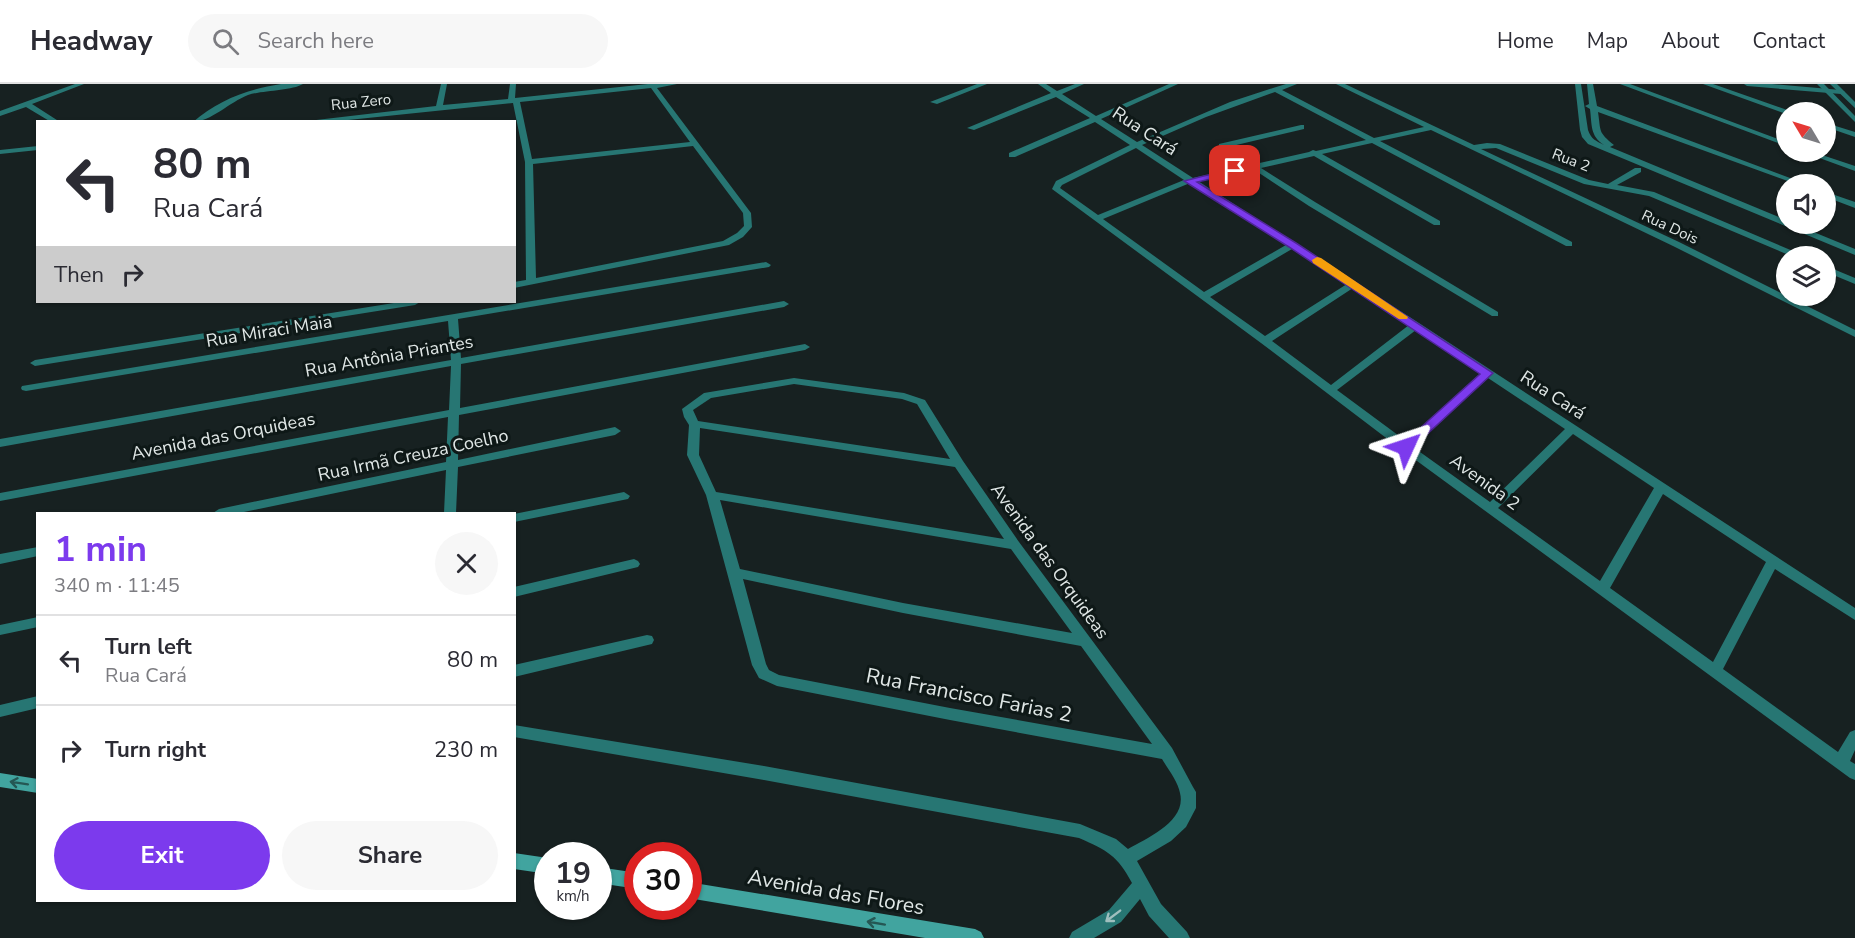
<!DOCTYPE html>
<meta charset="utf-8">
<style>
:root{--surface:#fff;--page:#f7f7f7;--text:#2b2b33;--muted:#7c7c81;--line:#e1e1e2;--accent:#7c3aed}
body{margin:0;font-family:"Nunito Sans",sans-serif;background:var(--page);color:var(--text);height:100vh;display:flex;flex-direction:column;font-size:22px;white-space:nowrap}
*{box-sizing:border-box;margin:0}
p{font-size:20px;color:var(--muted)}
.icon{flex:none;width:33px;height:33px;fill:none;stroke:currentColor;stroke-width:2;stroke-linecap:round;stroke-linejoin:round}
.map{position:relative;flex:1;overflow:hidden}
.sheet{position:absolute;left:36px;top:428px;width:480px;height:390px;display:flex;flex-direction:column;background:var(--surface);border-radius:0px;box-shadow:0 2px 4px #0004}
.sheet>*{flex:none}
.banner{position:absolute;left:36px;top:36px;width:480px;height:183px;border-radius:0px;box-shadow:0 2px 4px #0004;background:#fff;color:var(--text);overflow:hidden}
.needle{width:39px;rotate:308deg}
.fabs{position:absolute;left:1776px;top:18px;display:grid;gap:12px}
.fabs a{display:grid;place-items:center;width:60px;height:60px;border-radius:50%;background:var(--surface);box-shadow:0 2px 4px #0004;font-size:30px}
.speed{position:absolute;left:534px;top:758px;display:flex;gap:12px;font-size:30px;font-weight:700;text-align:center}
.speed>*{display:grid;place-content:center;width:78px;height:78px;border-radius:50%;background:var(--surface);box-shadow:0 2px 4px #0004;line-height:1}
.speed small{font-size:15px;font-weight:400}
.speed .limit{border:9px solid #d22;background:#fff;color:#111}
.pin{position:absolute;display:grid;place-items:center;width:51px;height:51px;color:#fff;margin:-26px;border-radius:12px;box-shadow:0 3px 9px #0006}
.me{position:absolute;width:66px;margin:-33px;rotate:48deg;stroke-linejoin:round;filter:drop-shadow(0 0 4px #0008)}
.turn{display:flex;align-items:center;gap:21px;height:126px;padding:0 18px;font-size:27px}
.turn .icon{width:78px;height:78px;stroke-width:2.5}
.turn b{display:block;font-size:42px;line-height:51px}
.then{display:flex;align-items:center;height:57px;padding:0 18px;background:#0003;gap:12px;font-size:22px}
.round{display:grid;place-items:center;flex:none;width:63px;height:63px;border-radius:32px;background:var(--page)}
.overview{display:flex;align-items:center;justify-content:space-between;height:102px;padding:0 18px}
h1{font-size:36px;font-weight:700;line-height:45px;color:var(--accent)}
.button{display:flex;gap:12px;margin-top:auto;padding:12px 18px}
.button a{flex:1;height:69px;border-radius:36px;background:var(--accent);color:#fff;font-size:24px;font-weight:700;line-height:69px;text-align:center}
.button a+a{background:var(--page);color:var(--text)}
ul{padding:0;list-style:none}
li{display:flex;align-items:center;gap:18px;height:90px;padding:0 18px;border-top:2px solid var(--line)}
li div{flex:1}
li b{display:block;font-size:22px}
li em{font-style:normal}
header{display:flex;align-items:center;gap:36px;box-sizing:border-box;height:84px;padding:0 30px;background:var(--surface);border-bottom:2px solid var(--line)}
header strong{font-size:28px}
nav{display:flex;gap:33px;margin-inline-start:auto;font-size:21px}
.search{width:420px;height:54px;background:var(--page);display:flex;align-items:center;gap:15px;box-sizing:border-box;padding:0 21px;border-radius:33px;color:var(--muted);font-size:22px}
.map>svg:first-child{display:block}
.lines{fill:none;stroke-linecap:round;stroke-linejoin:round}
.minor{fill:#277673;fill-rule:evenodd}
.tertiary{fill:#277673;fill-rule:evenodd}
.secondary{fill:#41a49f;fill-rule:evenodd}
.oneway{stroke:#255754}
.oneway2{stroke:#9fbfbe}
.route{fill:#7c3aed;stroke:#51269a;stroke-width:1.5}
.slow{fill:#f59e0b}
.labels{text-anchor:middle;stroke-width:6;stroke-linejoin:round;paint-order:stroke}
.far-street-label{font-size:15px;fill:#e0e7e6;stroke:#0e1817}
.street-label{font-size:18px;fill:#e0e7e6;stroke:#0e1817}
.near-street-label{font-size:21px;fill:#e0e7e6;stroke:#0e1817}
</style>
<header>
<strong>Headway</strong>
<div class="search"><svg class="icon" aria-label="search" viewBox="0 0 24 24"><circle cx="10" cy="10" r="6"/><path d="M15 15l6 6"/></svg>Search here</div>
<nav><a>Home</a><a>Map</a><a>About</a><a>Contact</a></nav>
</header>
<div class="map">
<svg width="1855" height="854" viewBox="0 0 1855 854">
<rect width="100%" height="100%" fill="#172121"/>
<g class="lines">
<path class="minor" d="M75 0H84L32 20 60 38H51L26 23 0 32V27Z
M281 0H303C291 7 264 6 248 11 230 18 210 38 193 38 218 16 248 5 281 0Z
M441 0H447L443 21 508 15 510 0H516L515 14 648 0H677L657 4 751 129 752 143 743 153 729 161 514 204V198L526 196 525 78 513 19 329 38H299L436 22ZM651 4 690 58 532 75 520 18ZM693 62 743 129 744 142 737 149 723 157 536 194 533 80Z
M977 0H987L937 20 930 18Z
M1038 0H1046L1057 7 1075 0H1084L1062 10 1096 32 1169 0H1178L1101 35 1137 58 1230 18 1273 4 1286 0H1297L1282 6 1374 54 1424 43 1336 0H1345L1474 61 1487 59 1500 60 1589 96 1608 100 1635 84H1641V88L1617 101 1654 108 1800 170 1801 172H1791L1649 112 1584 100 1496 64 1481 65 1679 158 1855 246V253L1673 162 1431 46 1380 57 1572 158V162H1566L1372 59 1322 70 1440 137V141H1434L1314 72 1261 84 1315 118 1498 228V232H1492L1309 122 1253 85 1198 97 1419 239 1855 524V536L1775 485 1723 585 1838 668 1850 648 1855 646V666L1850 677 1855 680V696L1850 694 1402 366 1261 259 1052 105 1056 97 1130 61 1095 38 1015 73H1009V69L1090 34 1056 13 974 46 967 44 1051 9ZM1275 8 1366 56 1316 67 1313 66 1309 68 1255 80 1228 63 1304 45V41H1301L1219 60V64L1247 82 1193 94 1142 61 1206 33ZM1136 64 1184 96 1098 131 1060 104 1062 101ZM1190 99 1286 161 1204 208 1103 135ZM1292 165 1347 200 1265 252 1210 213ZM1353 204 1409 241 1331 301 1272 257ZM1416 246 1481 289 1406 357 1337 306ZM1488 294 1565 345 1490 418 1413 363ZM1573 350 1654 404 1600 497 1498 424ZM1663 410 1766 478 1713 578 1610 504Z
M1575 0H1581L1588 46C1591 55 1596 57 1604 61 1590 52 1592 41 1590 25L1585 22 1589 20 1587 0H1593L1597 22 1806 100H1796L1598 28C1601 48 1598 48 1614 61L1610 63 1786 136V140H1794L1855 165V171L1588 60 1582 53 1580 46Z
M1620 0H1630L1786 58V62Z
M1703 0H1713L1793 28 1786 30Z
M1744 0H1772L1841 6 1845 8 1841 10 1747 2Z
M1826 39 1855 48V53L1826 43Z
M38 62V66L0 70V66Z
M1803 68H1813L1855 82V87Z
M1826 108 1855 118V124L1826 113Z
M766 178 771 181 769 183 458 235 461 274 784 217 789 220 784 223 461 280 460 324 805 260 810 263 805 266 459 331 458 376 615 343 621 347 615 351 458 383 456 429H444L446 386 239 429H213L219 425 446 378 448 333 0 417V409L449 326 451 282 0 363V355L451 276 448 237 26 307 22 306 21 304 22 302Z
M1826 182 1855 194V200L1826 188Z
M400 218H420L415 221 35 282 30 279 35 276Z
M794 294 904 309 925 316 963 377 1019 458 1172 664 1193 703 1196 708V724L1186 743 1171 757 1137 777 1161 820 1187 848 1190 854H1169L1149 832 1140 815 1121 838 1094 854H1069L1072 848 1109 826 1132 799C1117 771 1108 767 1079 754L764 696 514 653V641L764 682 1080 740 1116 755 1128 765C1147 754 1187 737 1180 709 1178 698 1168 685 1162 675L950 636 777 602 759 594 752 581 706 411 687 371 689 341 684 333 682 325 704 309ZM794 300 902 315 917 320 950 375 698 337 693 326 711 314ZM700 344 955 383 1004 455 716 408 699 371ZM720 416 1011 465 1072 549 903 519 740 485ZM743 495 903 529 1081 562 1152 660 950 624 779 591 769 586 766 580Z
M624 408 630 412 628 415 514 438V430Z
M38 463V472L0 480V470Z
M634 475 638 477 640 480 638 483 514 513V503Z
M38 533V543L0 551V541Z
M647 551 652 552 654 556 652 560 514 593V581Z
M38 612V624L0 633V621Z"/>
<path class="tertiary" d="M1817 0H1824L1855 32V38Z
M1830 0H1837L1855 18V24Z"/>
<path class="secondary" d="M0 689 38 695V709L0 703Z
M514 769 548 774V790L514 785Z
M598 783 638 789V805L598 799Z
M688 798 975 845 981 848 984 854H925L688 814Z"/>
</g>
<defs><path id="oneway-shaft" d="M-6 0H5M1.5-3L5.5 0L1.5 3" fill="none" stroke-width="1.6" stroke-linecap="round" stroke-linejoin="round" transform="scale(1.5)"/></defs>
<g class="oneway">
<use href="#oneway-shaft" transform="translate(19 699) rotate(-171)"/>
<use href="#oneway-shaft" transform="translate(876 839) rotate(-170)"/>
</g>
<use class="oneway2" href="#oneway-shaft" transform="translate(1113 832) rotate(143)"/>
<path class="route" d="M1235 84 1239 87 1238 89 1197 98 1296 159 1493 289 1410 366 1406 367 1399 363 1480 290 1289 163 1184 97Z"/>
<path class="slow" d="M1317 173 1321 174 1408 233 1407 235H1399L1313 179 1312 176Z"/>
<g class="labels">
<g class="far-street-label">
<text transform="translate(361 18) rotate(-6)" y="5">Rua Zero</text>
<text transform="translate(1571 76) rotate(21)" y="5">Rua 2</text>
<text transform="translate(1670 143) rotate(25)" y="5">Rua Dois</text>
</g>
<g class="street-label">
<text transform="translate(1145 47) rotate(33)" y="6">Rua Cará</text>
<text transform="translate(269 247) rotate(-9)" y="6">Rua Miraci Maia</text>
<text transform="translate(389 272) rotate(-10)" y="6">Rua Antônia Priantes</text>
<text transform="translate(1553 311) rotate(33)" y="6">Rua Cará</text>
<text transform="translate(223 352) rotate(-11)" y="6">Avenida das Orquideas</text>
<text transform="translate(413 371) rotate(-12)" y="6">Rua Irmã Creuza Coelho</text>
<text transform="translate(1485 398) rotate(36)" y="6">Avenida 2</text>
<text transform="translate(1050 477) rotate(54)" y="6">Avenida das Orquideas</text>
</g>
<g class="near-street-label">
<text transform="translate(969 611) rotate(11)" y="7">Rua Francisco Farias 2</text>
<text transform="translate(836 808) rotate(10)" y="7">Avenida das Flores</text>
</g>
</g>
</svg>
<div class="fabs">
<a><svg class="needle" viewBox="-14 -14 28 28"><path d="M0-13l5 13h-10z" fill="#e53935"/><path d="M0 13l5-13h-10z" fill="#7c7c81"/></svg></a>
<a><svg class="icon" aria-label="sound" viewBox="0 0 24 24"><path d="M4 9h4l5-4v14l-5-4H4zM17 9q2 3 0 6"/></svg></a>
<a><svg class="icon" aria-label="layers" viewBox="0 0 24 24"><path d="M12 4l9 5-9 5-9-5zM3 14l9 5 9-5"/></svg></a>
</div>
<div class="speed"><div>19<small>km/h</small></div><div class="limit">30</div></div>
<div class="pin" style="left:1235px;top:87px;background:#d93025"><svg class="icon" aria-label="arrive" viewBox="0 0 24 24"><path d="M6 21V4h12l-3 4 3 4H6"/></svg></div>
<svg class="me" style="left:1406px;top:363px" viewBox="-20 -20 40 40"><path d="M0-17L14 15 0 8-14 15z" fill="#7c3aed" stroke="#fff" stroke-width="4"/></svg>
<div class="banner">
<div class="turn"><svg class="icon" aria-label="left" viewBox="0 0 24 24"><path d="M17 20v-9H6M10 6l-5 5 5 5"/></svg><div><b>80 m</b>Rua Cará</div></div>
<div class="then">Then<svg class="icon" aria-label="right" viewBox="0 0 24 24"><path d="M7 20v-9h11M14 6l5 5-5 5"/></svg></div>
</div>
<section class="sheet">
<div class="overview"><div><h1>1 min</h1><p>340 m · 11:45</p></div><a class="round"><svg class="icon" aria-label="close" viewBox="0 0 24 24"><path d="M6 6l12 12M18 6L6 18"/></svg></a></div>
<ul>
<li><svg class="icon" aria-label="left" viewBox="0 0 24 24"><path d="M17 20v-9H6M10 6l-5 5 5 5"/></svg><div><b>Turn left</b><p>Rua Cará</p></div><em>80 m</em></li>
<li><svg class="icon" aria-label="right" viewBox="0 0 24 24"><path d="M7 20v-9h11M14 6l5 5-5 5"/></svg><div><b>Turn right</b></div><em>230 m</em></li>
</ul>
<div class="button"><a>Exit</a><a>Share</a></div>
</section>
</div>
